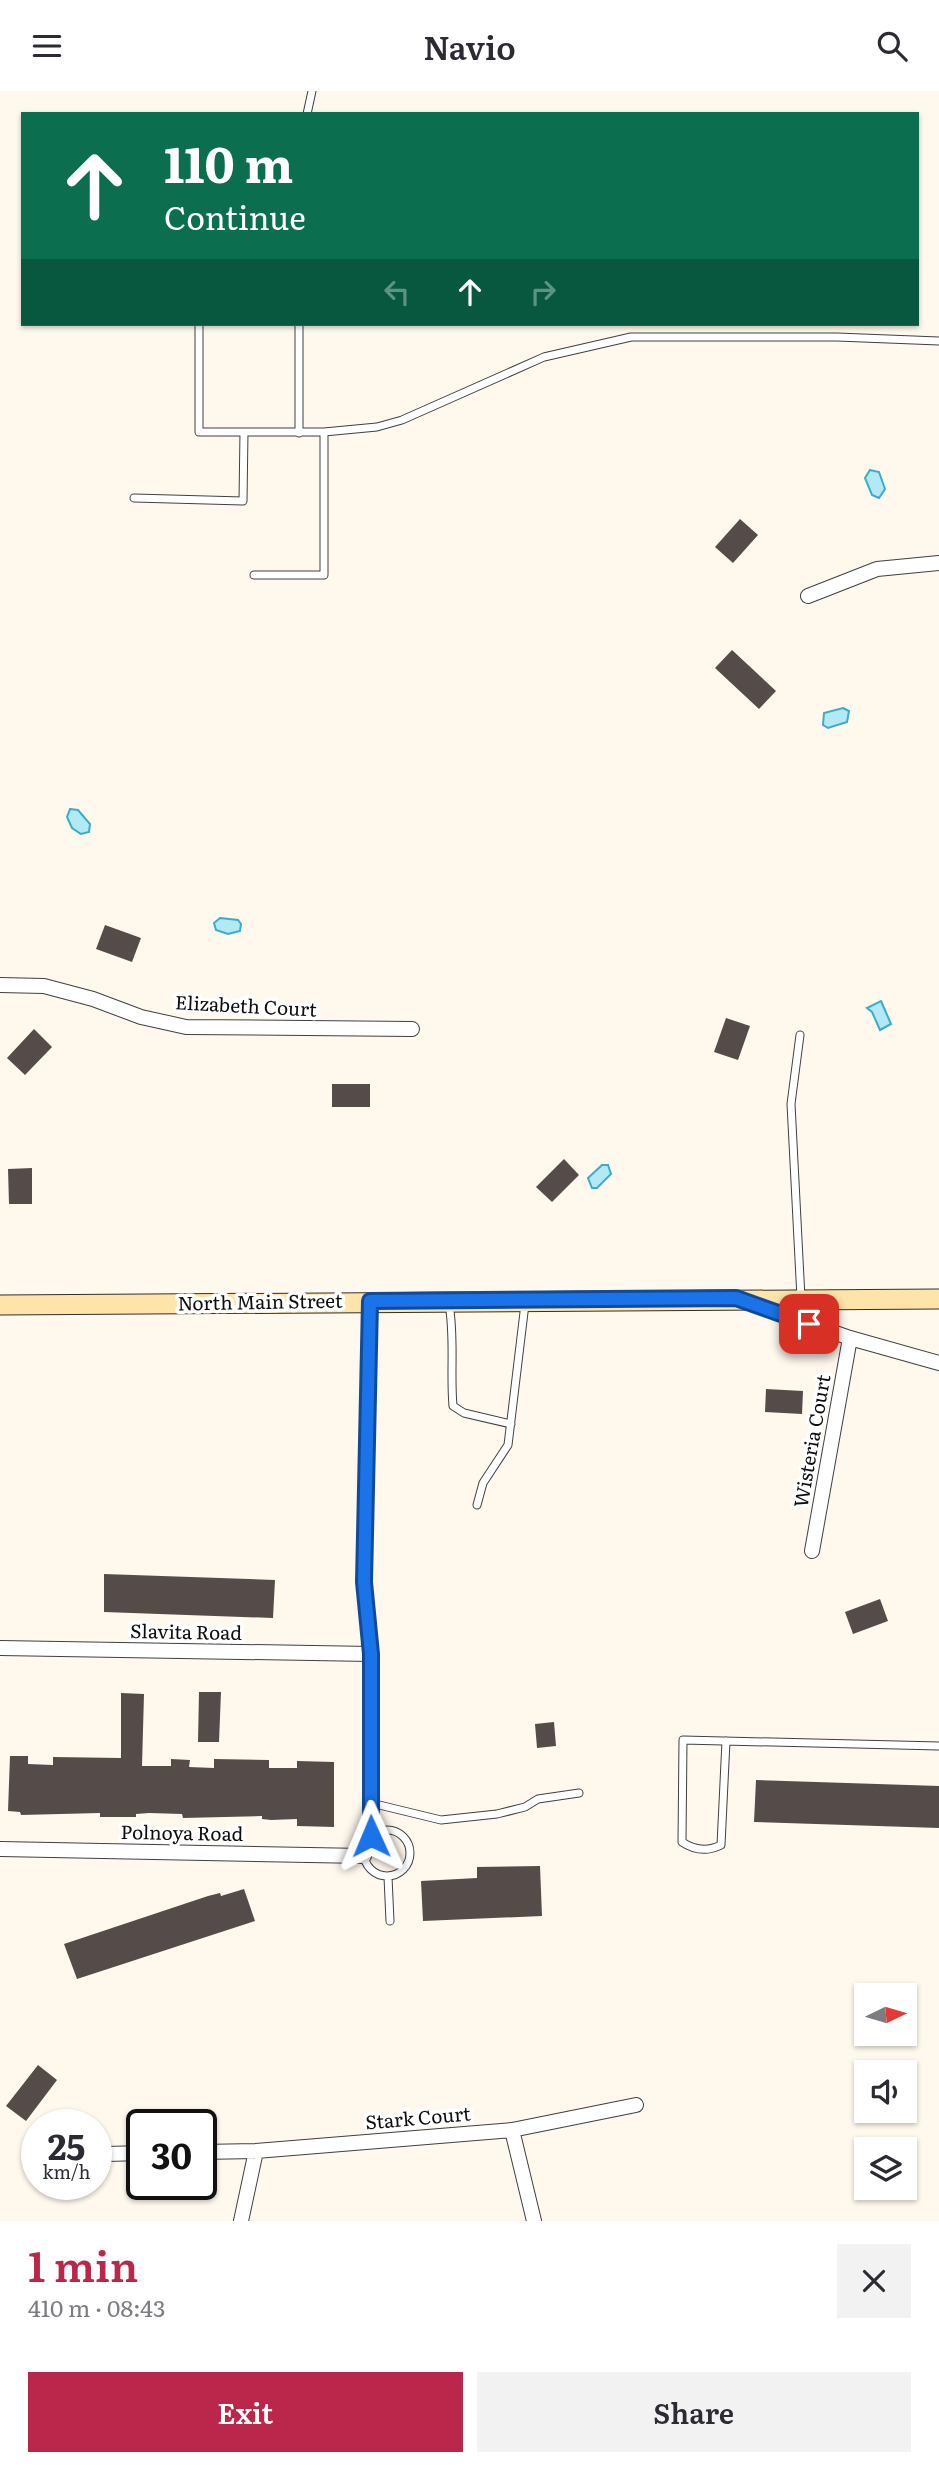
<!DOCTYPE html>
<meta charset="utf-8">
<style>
:root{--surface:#fff;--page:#f2f2f3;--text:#2b2b33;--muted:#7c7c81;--accent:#bb274a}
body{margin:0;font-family:Literata,serif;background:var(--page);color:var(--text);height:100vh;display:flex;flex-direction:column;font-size:26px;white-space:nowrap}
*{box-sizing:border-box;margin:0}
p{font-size:23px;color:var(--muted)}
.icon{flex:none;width:38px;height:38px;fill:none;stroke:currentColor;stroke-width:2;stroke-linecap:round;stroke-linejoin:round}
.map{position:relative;height:2130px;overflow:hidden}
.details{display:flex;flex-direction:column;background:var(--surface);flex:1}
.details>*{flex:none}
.top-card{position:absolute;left:21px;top:21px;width:898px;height:214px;border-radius:0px;box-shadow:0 2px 5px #0004;background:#0b6e4f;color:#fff;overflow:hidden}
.needle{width:46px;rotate:85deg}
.tools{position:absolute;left:854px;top:1892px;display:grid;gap:14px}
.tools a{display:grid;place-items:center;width:63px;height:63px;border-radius:0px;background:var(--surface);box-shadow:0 2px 5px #0004;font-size:35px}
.speed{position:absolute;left:21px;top:2018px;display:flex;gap:14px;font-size:35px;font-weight:700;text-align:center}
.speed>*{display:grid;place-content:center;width:91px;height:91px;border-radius:50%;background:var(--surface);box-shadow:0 2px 5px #0004;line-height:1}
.speed small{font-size:18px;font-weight:400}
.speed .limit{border:4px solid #111;border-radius:10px;background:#fff;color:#111}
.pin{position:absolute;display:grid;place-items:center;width:60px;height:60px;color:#fff;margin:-30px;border-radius:14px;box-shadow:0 4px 10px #0006}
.me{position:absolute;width:77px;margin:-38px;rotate:359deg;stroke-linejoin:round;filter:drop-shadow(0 0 5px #0008)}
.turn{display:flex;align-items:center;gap:24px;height:147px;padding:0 28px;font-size:32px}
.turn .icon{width:91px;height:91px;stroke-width:2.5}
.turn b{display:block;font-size:49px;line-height:60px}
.lanes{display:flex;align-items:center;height:66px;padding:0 28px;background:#0003;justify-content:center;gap:35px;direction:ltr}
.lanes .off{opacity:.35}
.round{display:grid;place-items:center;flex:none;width:74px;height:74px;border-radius:0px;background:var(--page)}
.summary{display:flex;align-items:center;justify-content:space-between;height:119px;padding:0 28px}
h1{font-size:42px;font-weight:600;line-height:52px;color:var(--accent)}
.cta{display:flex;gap:14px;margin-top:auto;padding:14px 28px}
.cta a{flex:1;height:80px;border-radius:0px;background:var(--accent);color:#fff;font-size:28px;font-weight:600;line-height:80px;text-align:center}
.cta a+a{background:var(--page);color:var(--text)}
header{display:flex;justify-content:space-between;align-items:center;height:91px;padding:0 28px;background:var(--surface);font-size:32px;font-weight:600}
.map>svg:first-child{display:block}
.water{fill:#b3e9f5;stroke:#3baccb;stroke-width:2}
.building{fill:#554c49}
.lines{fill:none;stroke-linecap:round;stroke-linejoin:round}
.service-casing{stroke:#404040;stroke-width:9}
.minor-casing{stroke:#404040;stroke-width:16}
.secondary-casing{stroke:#2f2f2f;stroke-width:21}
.service{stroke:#fff;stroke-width:7}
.minor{stroke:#fff;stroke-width:14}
.secondary{stroke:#fee4a9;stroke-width:19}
.route-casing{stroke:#114b97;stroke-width:18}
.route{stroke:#1a73e8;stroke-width:12}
.labels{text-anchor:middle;stroke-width:7;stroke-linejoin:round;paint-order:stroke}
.street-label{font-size:19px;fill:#0d0d0d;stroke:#fff}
</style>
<header><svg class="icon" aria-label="menu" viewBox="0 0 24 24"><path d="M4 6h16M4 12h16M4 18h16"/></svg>Navio<svg class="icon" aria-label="search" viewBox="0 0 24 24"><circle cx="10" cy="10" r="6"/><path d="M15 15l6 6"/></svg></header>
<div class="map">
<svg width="939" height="2130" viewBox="0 0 939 2130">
<rect width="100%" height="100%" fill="#fff8ed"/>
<path class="water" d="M870 379 879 381 885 398 879 407 872 404 865 387Z
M843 617 849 620 847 631 828 637 823 634 824 622Z
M70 718 78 719 90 733 89 741 81 743 72 737 67 726Z
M220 827 238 829 241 833 240 840 228 843 216 839 214 832Z
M881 910 891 933 880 939 872 921 867 917Z
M602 1074H608L611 1083 597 1097H592L588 1087Z"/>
<path class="building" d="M740 428 758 444 733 472 715 456Z
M732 559 776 600 759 618 715 577Z
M105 834 141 847 132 871 96 858Z
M726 927 750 935 738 969 714 961Z
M34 938 52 956 25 984 7 967Z
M332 993H370V1016H332Z
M564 1068 579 1084 552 1111 536 1096Z
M32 1077V1113H9L8 1078Z
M766 1298 803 1300 802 1323 765 1321Z
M104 1483 275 1489 273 1527 104 1521Z
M880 1508 888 1530 853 1543 845 1521Z
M199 1601H221L219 1651H198Z
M121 1602 144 1603 142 1675H171V1668L190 1669 189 1676 214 1677V1668L269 1669V1677H297V1670L334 1671V1736L297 1735V1728L271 1729 262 1728V1725L183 1727 182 1723 149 1722 136 1723V1726H100V1722L21 1724 20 1721 8 1720 10 1665H28V1673L53 1674V1666L121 1667Z
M554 1631 556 1655 537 1657 535 1633Z
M756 1689 939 1695V1737L754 1731Z
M540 1775 542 1825 423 1830 421 1790 477 1787V1776Z
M244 1798 255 1830 77 1888 64 1853 208 1805 220 1802 221 1805Z
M38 1974 57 1989 26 2030 6 2015Z"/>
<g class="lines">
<g class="service-casing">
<path id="service" d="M307 23 312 0
M199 233V341H324L377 336 402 329 544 266 631 246H837L939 250
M299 342V233
M134 407 243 410 244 341
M254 484H324V341
M800 944 791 1013 801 1207
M449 1213C455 1247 450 1281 453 1315L464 1322 511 1333
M477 1414 483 1392 508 1354 525 1213
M726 1650 721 1754C707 1761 694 1759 682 1751L683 1649 939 1655
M371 1712 441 1729 497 1723 525 1716 538 1708 579 1702
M364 1762a23 23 0 1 1 46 0a23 23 0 1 1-46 0Z
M388 1786 390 1830"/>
</g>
<g class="minor-casing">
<path id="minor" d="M808 505 877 478 939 472
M0 894 44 895 93 908 141 926 186 936 412 938
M370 1210 364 1491 371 1563V1745
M750 1212 850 1247 939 1272
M812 1460 850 1247
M0 1557 371 1563
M0 1758 364 1765
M512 2039 534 2130
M201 2061 256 2060 512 2039 636 2014
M107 2063 142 2062
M241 2130 256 2060"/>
</g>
<g class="secondary-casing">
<path id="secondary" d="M0 1214 939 1208"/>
</g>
<use href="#service" class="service"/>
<use href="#minor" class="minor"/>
<use href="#secondary" class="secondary"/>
</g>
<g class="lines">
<g class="route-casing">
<path id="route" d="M371 1745V1563L364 1491 370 1210 736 1207 809 1233"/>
</g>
<use href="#route" class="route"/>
</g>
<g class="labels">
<g class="street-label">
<text transform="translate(246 915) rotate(3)" y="7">Elizabeth Court</text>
<text transform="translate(260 1211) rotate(-1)" y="7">North Main Street</text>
<text transform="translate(812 1350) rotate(-80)" y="7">Wisteria Court</text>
<text transform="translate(186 1541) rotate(1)" y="7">Slavita Road</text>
<text transform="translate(182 1742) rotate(1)" y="7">Polnoya Road</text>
<text transform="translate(418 2027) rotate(-5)" y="7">Stark Court</text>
</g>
</g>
</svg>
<div class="tools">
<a><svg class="needle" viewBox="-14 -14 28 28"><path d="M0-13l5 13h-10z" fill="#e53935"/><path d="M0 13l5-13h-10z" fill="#7c7c81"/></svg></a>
<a><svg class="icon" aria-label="sound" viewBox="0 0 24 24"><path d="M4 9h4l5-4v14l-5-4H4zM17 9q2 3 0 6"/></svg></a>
<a><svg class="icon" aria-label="layers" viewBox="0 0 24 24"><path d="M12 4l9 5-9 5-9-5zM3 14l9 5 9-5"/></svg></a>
</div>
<div class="speed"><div>25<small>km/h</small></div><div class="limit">30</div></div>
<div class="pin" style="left:809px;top:1233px;background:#d93025"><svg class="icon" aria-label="arrive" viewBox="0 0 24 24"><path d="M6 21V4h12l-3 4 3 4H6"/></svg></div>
<svg class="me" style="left:371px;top:1745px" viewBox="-20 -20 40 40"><path d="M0-17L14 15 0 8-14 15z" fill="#1a73e8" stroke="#fff" stroke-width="4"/></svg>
<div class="top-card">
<div class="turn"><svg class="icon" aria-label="ahead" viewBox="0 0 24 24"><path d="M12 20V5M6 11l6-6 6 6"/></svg><div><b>110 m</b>Continue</div></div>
<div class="lanes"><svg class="icon off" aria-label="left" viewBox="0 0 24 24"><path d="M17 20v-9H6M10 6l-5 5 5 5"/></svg><svg class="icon" aria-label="ahead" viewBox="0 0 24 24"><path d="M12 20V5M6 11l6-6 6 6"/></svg><svg class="icon off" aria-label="right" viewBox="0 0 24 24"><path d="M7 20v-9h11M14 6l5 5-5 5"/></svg></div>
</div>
</div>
<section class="details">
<div class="summary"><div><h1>1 min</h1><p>410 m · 08:43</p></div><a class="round"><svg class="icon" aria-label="close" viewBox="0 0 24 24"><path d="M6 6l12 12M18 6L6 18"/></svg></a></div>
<div class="cta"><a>Exit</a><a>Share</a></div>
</section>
